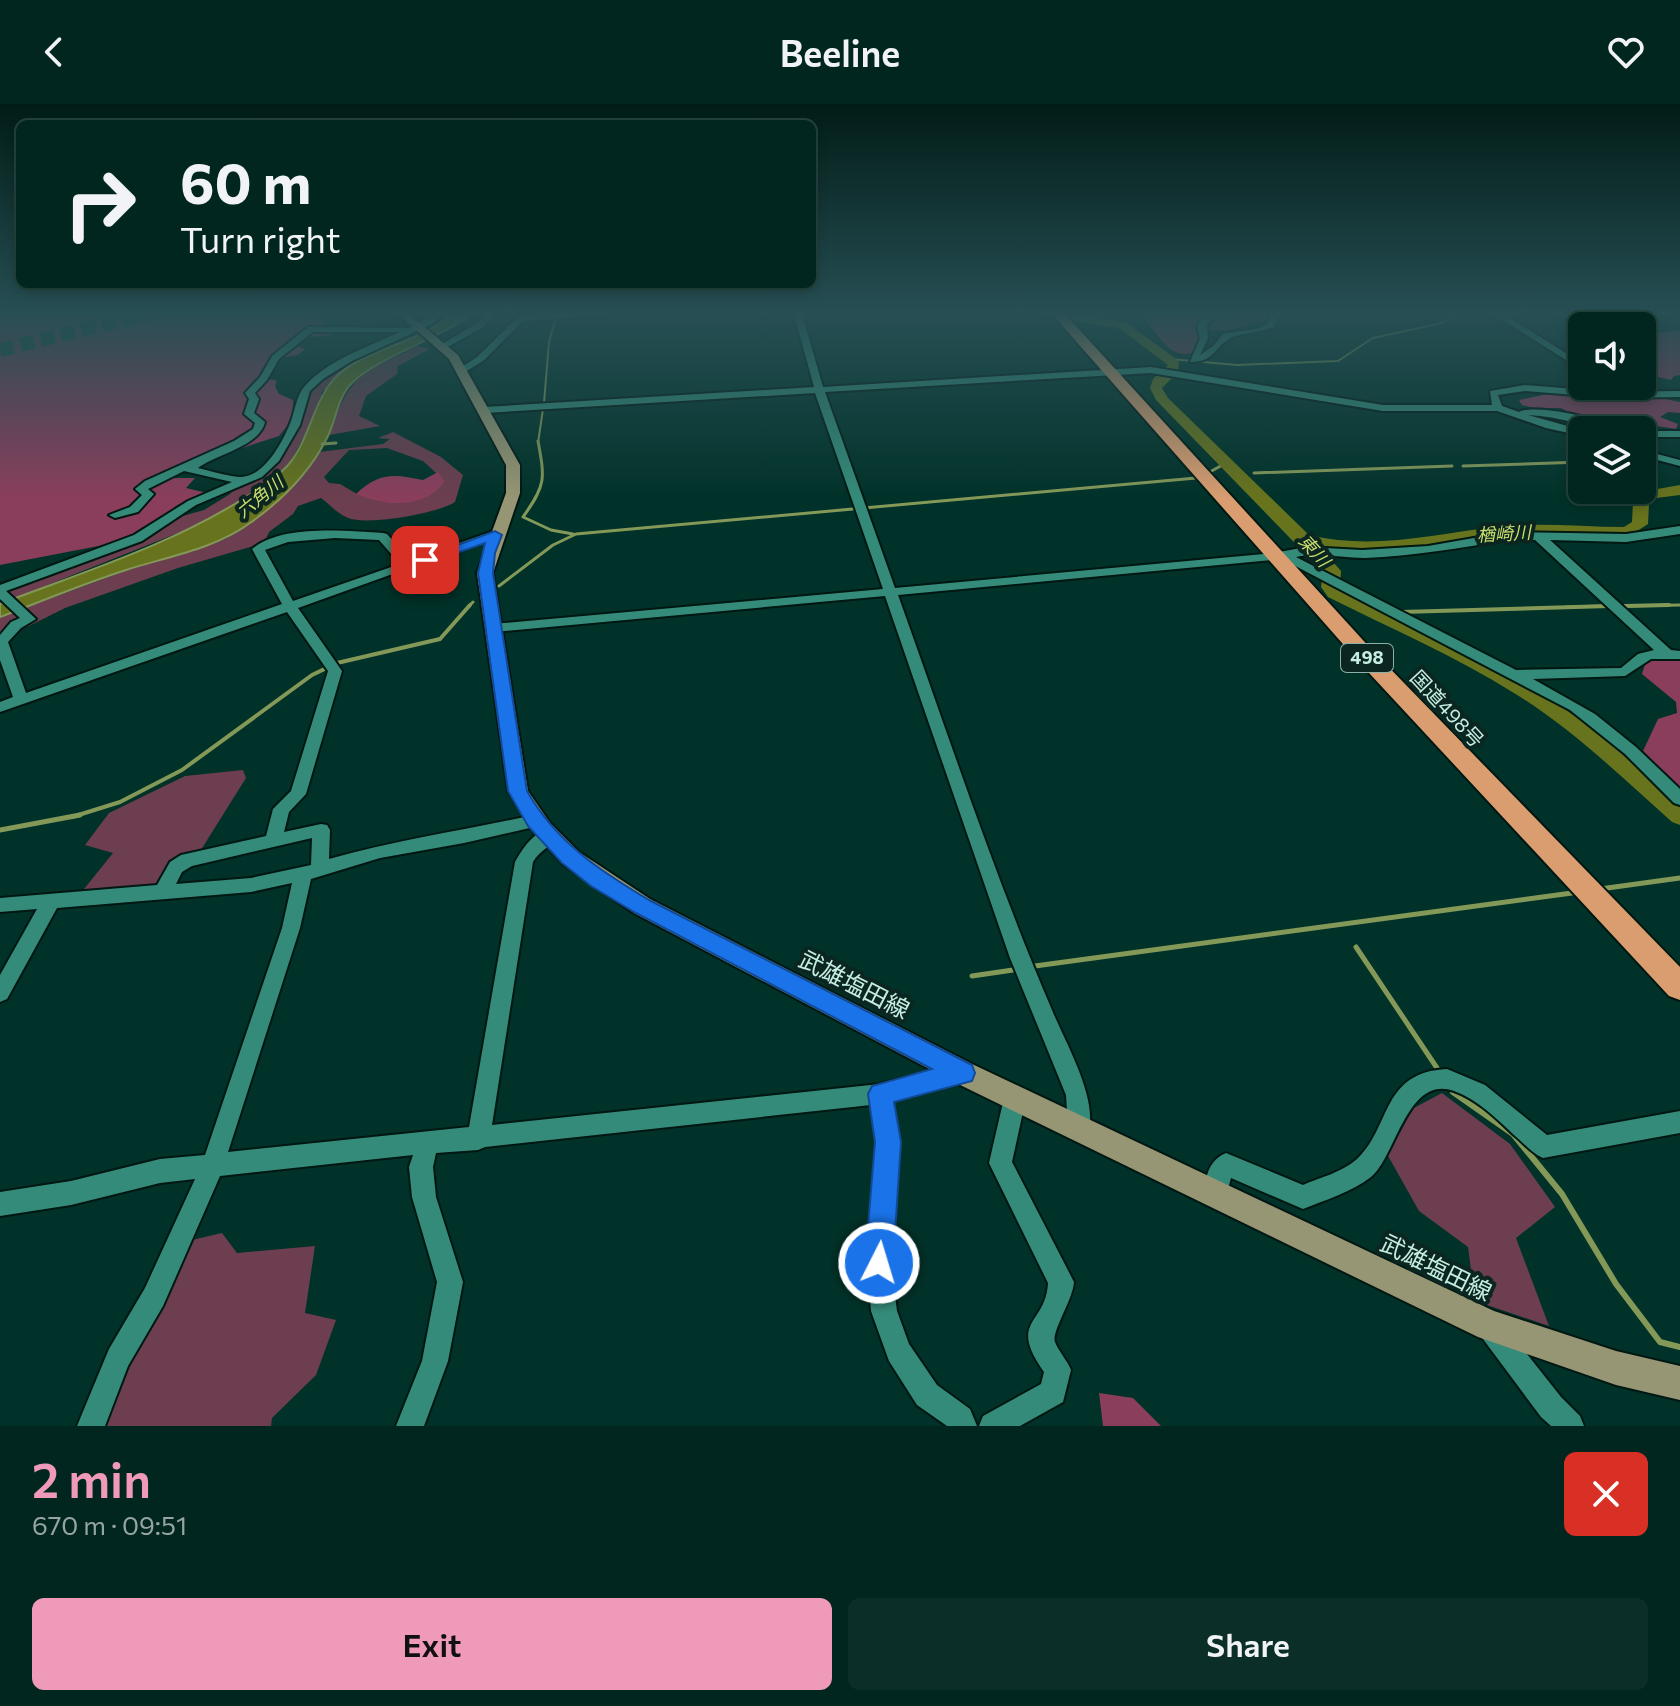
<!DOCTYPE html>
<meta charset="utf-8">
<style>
:root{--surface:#01261f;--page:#0b2e28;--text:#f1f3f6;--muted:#96a5a4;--line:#23433d;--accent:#ef9ab8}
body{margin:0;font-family:Commissioner,"Noto Sans JP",sans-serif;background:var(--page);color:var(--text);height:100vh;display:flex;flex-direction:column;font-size:30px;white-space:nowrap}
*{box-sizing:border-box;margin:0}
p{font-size:26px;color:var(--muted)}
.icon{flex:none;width:44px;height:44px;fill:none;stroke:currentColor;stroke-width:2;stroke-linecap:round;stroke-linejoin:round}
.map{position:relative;height:1322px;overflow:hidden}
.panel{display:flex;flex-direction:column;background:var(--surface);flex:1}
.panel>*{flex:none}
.hud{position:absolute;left:16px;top:16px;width:800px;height:168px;border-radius:12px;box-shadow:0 4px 12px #0003,0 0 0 2px var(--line);background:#01261f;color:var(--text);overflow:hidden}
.fabs{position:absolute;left:1568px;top:208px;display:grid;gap:16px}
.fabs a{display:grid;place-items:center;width:88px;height:88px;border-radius:12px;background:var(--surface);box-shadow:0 4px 12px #0003,0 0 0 2px var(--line);font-size:40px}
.pin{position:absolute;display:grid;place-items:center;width:68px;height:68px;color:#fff;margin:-34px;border-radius:16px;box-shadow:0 4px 12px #0006}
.me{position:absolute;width:88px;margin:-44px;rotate:5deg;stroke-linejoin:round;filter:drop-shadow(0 0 6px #0008)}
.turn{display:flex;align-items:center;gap:28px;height:168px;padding:0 32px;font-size:36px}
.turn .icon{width:104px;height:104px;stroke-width:2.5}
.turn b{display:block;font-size:56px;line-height:68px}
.round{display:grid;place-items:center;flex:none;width:84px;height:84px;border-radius:12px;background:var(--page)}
.summary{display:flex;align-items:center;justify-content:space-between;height:136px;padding:0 32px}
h1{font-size:48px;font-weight:600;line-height:60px;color:var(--accent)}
.action{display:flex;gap:16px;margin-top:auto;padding:16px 32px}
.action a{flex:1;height:92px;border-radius:12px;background:var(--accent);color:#111;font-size:32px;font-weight:600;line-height:92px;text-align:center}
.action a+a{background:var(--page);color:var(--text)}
header{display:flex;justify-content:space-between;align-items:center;height:104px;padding:0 32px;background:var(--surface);font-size:36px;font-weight:600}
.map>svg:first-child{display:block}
.green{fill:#6c3e4f;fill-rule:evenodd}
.forest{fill:#8a3e5c}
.water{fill:#68731d;stroke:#849858;stroke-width:2}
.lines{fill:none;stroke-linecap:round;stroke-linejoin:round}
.stream-far4{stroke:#849858;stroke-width:2}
.stream-far3{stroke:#849858;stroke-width:3}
.stream-far2{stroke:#849858;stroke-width:4}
.stream-far1{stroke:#849858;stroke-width:5}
.stream{stroke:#849858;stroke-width:6}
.river{fill:#68731d;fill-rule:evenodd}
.highway-tunnel{stroke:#1e4e45;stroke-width:14;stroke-dasharray:14 7;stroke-linecap:butt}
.minor-casing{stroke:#001712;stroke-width:4}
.major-casing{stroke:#001712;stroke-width:4}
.highway-casing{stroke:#001712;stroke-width:4}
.minor{fill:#358b79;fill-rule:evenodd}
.major{fill:#979674;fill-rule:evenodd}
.highway{fill:#d99d70;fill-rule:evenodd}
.route{fill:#1a73e8;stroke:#114b97;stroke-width:2}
.labels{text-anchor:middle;stroke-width:8;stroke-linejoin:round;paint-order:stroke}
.far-water-label{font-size:18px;font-style:italic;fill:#cbdd6d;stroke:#0b2620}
.shield{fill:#0b2620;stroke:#8db1a8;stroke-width:2}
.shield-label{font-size:18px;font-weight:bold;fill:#c5ede2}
.street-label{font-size:20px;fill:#c5ede2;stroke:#0b2620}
.near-street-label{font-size:24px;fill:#c5ede2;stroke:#0b2620}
</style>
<header><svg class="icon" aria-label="back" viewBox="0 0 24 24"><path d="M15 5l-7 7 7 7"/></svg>Beeline<svg class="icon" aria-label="heart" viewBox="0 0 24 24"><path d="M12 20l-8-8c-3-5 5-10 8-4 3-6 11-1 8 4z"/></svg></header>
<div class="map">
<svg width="1680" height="1322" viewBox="0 0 1680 1322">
<rect width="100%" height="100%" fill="#013229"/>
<path class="green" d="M1208 210H1267V216L1228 226 1198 227 1197 223Z
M392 237 399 239 362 255 322 288 316 311 289 360 267 379 208 417 0 500V489L145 434 179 413 204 406 230 390 237 382 256 376 278 356 305 307 309 287 321 275 352 255Z
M418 242 430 245 398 262 397 270 366 292 359 312 380 322 329 331C350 269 361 270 418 242Z
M393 328 441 353 463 371 455 398C439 409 364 423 346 413 337 409 329 400 321 394L298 402 293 410 269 428 264 439 178 464 65 504 19 527 0 531V513L122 468 225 435 251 419 305 370 319 348 383 340 390 335 378 334ZM387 344 423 357 445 377 357 390 340 380 329 379 324 373 349 346Z
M243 666 246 674 199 749 159 785 80 790 113 749 85 741 109 709 185 672Z
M1442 989 1510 1040 1555 1103 1516 1134 1549 1222 1475 1197 1468 1143 1419 1107 1387 1050 1412 1005Z
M222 1129 237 1149 315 1142 305 1209 336 1216 316 1271 272 1314 271 1322H102L133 1249 192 1136Z"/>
<path class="forest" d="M0 210H305L326 218 322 225 330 227 332 231 299 234 294 241 305 245 298 251 269 256 263 273 277 277 275 282 279 290 293 296 292 316 279 332 198 358 169 374H195L186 384 207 389 176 402 155 422 119 438 0 461Z
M1153 210H1208L1209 212 1197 222 1200 235 1192 249C1166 254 1161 231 1145 217Z
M1680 226V271L1674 272 1671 276 1642 269V231Z
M1557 288 1655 293 1680 298V309L1668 308 1660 313 1678 320 1676 325 1626 317 1624 326 1585 316 1561 304H1534L1522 301 1519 296Z
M438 368 445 377C425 406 385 402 356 390 379 368 394 370 423 376Z
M1672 554 1680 555V684L1643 647 1658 615 1677 609 1676 598 1642 570 1646 557Z
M1099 1289 1133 1294 1161 1322H1103Z"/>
<path class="water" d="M451 210H473C439 235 378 253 352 279 337 294 336 317 327 334 310 368 281 397 250 419 215 445 166 453 126 466 83 480 42 497 0 513V500C83 468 171 441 246 393 260 384 278 373 289 360 311 333 314 292 339 270 371 242 420 240 451 210Z"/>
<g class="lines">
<path class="stream-far4" d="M1170 255 1237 261 1338 257 1373 234 1442 219 1451 213 1450 210
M544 299 549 238 556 214
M331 339H336
M538 339 543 305"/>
<path class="stream-far3" d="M538 337C545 375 546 381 523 413L551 426 573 430
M322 340 336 339
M1463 362 1582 358
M1208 369 1226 359
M1254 369 1452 362
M499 482 553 441 576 430 1196 374
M1625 502 1680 501
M468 503 473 498
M1567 503 1609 502"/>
<path class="stream-far2" d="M1625 502 1669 501
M1401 508 1609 502
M72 713 120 698 182 666 312 571 337 559 440 535 470 501"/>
<path class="stream-far1" d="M0 726 80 711
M1600 785 1680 774
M1356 843 1439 967
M1035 862 1572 789
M972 872 1013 866"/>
<path class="stream" d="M1453 988 1513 1030 1562 1090 1616 1180 1660 1238 1680 1243"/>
<path class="river" d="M1025 210 1087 211 1127 219 1179 257 1178 268 1162 284 1168 294 1309 431C1372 446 1431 431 1494 423 1536 418 1582 423 1624 423L1632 418 1633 398 1646 387 1680 381V391L1656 394 1649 400 1648 420 1628 433H1496L1448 442 1375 449 1338 448 1321 444 1341 467 1340 485 1478 551 1530 581 1589 622 1680 699V721L1672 718C1622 673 1572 625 1514 589 1455 552 1390 524 1328 493L1321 483 1323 468 1156 296 1150 284 1153 275 1168 261 1119 224Z"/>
<path class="highway-tunnel" d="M0 246 146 210"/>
<g class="minor-casing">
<path id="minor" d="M433 210H442L432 220 352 257 323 275 310 287 300 321 279 357 262 373 196 401 142 437 6 487 36 515 21 524 8 538 26 589 282 500 252 445C282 420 346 427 383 429L387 430 410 456 491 428H499L501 431 298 504 342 567 306 690 289 708 284 728 321 720 327 721 330 726 329 755C396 736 466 726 534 711L540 713 542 717 540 721 534 723 464 739 380 754 311 775 300 824 228 1048 469 1023 515 758C523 744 536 723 554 727L557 732C551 743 539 747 533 758L492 1021 880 980 963 959 971 962 974 969 971 976 892 997 899 1038 891 1159 897 1207 909 1240 937 1281 970 1305 977 1322H947L917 1301 889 1257 871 1207 867 1159 877 1038 871 1001 485 1043 478 1046 436 1049 433 1063 436 1093 463 1178 448 1257 424 1322H396L422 1257 437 1178 412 1093 409 1063 413 1051 220 1072 163 1202 128 1262 105 1322H77L109 1245 145 1184 195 1075 160 1079 71 1101 0 1112V1088L71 1077 160 1055 205 1051 282 824 292 779 251 788 57 804 7 895 0 898V871L37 805 0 808V794L157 781 170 758 181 751 266 732 273 705 291 687 328 567 287 508 0 608V598L13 593 0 556V531L11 518 20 514 0 495V481L134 431 188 397 232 378 184 367 148 385 154 390 138 408 115 414 109 411 130 403 142 391 135 385 145 377 234 337 253 325 255 319 244 310 249 295 245 289 260 273 272 252 308 223 409 224ZM313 228H400C368 243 327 256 304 283 297 291 295 306 291 317 284 336 264 374 240 373 226 372 211 367 198 364 216 350 259 343 265 318L254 309 259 295 255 289 267 276 279 255ZM335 434 379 436 400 460 293 497 265 446 288 438ZM312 734 311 761 251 774 176 780 182 768 192 762Z
M487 210H496L482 224 444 245 437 243 476 220Z
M564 210H616L523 217 483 257 465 268 457 266 477 253 518 213Z
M794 210H802L823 283 1151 263 1383 301H1492L1490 287 1525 281 1613 288 1680 287V293L1613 294 1525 287 1498 291 1502 302 1519 308C1535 299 1609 316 1625 326 1592 326 1561 312 1528 311L1582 326V332L1546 324 1497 307H1383L1151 269 825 288 895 484 1274 449 1306 443 1362 446 1428 442 1508 428 1626 430 1680 422V430L1626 438 1550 436 1671 546 1680 547V555H1651L1625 572 1533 575 1595 610 1636 643 1680 685V701L1674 699 1625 650 1570 606 1282 455 898 491C948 630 994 771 1052 906 1065 938 1101 999 1087 1032L1079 1035 1071 1032 1068 1024 1066 991 1010 854 885 492 494 528 487 524 494 520 883 485 815 289 484 309 479 306 484 303 814 283ZM1508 436H1535L1654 546 1638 550 1621 564 1516 566 1296 453C1318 448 1342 454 1365 454 1413 452 1460 444 1508 436Z
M1212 210H1223L1207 219 1208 234 1200 251 1213 242 1223 230 1256 225 1267 220 1271 210H1279L1274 223C1262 228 1235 230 1229 235 1213 245 1214 258 1190 258L1200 234 1197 223 1199 218Z
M1493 210H1503L1582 259V266Z
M1642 327H1680V333H1642Z
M1642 346 1680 356V362L1642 352Z
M1447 965 1485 981 1547 1031 1680 1007V1029L1543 1054C1531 1049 1524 1039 1514 1031 1497 1015 1477 995 1454 987 1407 970 1396 1053 1371 1073 1352 1088 1325 1096 1303 1105L1231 1074 1225 1096 1217 1100 1209 1096C1201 1079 1208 1056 1226 1049L1303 1081C1321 1073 1344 1068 1359 1053 1391 1021 1382 968 1447 965Z
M1015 984 1023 987 1026 994 1012 1058 1074 1178C1073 1196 1051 1228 1055 1238 1059 1248 1067 1256 1071 1266L1063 1298 1020 1322H979L983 1312 1041 1280 1044 1268C1007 1216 1046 1221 1048 1179L989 1059 1004 994 1007 987Z
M1492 1213 1501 1217 1561 1293 1580 1312 1584 1322H1551L1541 1313 1483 1235 1479 1226 1483 1217Z"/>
</g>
<g class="major-casing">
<path id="major" d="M398 210H409L458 251 520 361V389L493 469 528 687 550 719 579 748 650 795 972 960 1494 1207 1616 1247 1680 1262V1296L1616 1281 1478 1233 954 978 634 809 563 760 535 730 508 687 477 469 506 389V361L449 255Z"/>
</g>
<g class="highway-casing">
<path id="highway" d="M1052 210H1065L1372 546 1680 863V896L1669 892 1357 556Z"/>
</g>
<use href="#minor" class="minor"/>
<use href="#major" class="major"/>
<use href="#highway" class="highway"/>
</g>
<linearGradient id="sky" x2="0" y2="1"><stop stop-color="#011c17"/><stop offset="0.53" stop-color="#274f54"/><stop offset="1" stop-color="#274f54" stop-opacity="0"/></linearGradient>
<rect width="1680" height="395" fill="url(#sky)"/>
<path class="route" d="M495 427 502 431 495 449 493 469 527 687C556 738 600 767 649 796L972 961 975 969 972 977 894 998 901 1038 893 1159 889 1169 879 1173 869 1169 865 1159 875 1038 868 990 872 982 932 965 634 808 591 782 562 759 528 722 508 687 478 469 485 439 425 460 418 456Z"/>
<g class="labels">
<g class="far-water-label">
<text transform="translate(260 393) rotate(-39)" y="6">六角川</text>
<text transform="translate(1504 430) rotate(-3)" y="6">楢崎川</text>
<text transform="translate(1314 447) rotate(48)" y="6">東川</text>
</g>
<rect class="shield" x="1341" y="540" width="52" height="28" rx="6"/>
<g class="shield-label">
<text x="1367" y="560">498</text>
</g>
<g class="street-label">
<text transform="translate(1447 605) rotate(47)" y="7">国道498号</text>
</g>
<g class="near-street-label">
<text transform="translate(854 881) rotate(27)" y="8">武雄塩田線</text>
<text transform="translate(1436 1164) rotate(26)" y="8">武雄塩田線</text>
</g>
</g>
</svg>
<div class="fabs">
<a><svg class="icon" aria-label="sound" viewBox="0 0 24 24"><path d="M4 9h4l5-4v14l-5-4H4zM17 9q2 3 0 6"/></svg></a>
<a><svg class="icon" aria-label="layers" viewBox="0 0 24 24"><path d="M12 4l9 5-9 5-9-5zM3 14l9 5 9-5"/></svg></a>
</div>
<div class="pin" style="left:425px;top:456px;background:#d93025"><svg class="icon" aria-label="arrive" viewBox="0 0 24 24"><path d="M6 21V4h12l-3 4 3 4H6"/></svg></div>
<svg class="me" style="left:879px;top:1159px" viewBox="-20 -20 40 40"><circle r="17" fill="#1a73e8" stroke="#fff" stroke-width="3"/><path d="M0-11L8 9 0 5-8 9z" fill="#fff"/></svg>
<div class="hud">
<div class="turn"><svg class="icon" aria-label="right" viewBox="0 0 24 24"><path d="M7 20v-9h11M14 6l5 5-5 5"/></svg><div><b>60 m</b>Turn right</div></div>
</div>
</div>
<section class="panel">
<div class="summary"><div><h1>2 min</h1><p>670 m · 09:51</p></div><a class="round" style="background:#d93025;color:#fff"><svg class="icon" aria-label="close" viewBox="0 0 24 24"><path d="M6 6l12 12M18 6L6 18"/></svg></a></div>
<div class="action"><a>Exit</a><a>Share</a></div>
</section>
